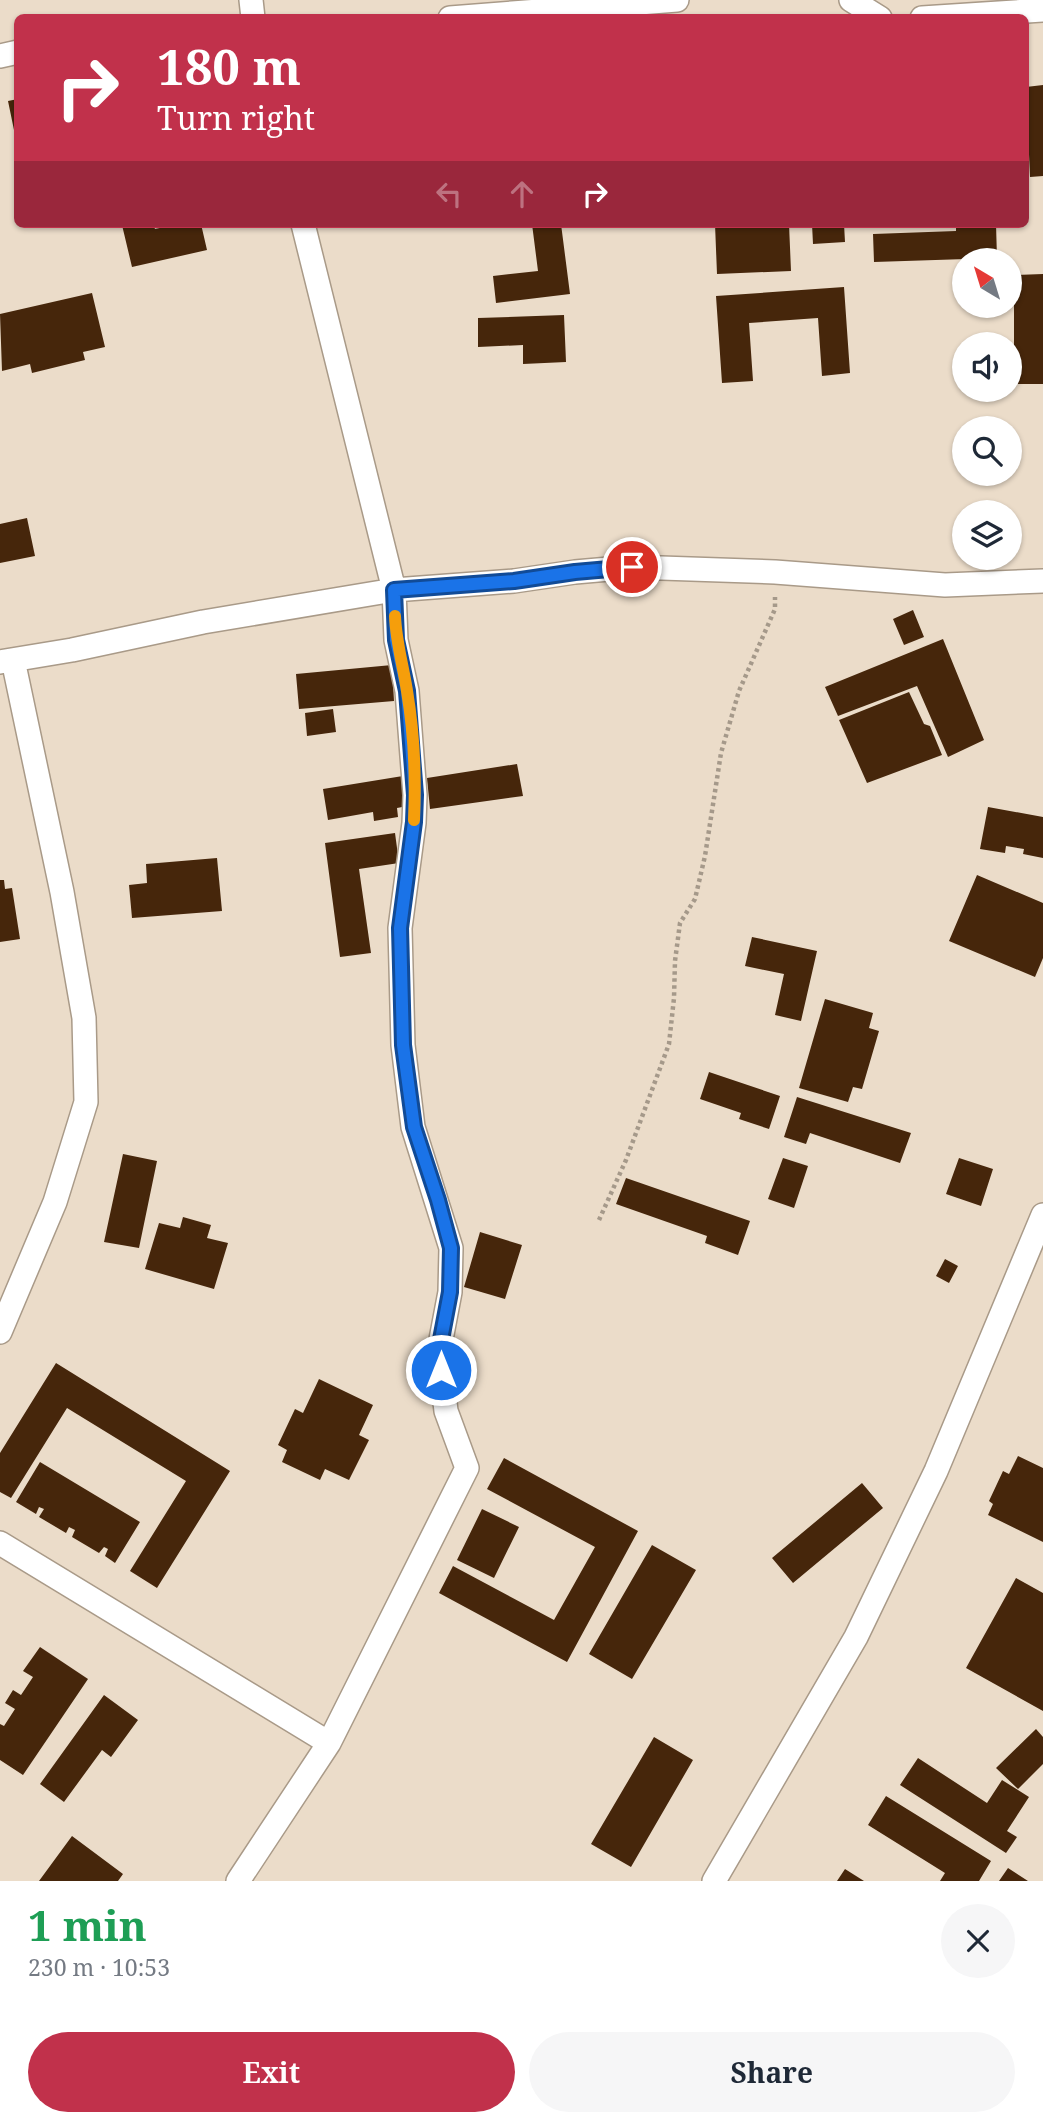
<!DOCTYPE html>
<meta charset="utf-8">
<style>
:root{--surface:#fff;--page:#f6f6f7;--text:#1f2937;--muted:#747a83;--accent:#c1314b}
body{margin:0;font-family:"Noto Serif",serif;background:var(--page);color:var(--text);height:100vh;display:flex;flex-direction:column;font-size:26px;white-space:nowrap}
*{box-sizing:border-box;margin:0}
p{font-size:23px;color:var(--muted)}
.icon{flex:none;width:38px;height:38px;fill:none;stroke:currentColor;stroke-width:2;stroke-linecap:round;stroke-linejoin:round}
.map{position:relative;height:1881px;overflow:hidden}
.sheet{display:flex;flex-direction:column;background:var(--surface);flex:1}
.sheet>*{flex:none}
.top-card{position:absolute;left:14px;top:14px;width:1015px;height:214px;border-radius:10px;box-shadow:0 2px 5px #0004;background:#c1314b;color:#fff;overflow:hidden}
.needle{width:46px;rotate:322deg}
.fabs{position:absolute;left:952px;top:248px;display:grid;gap:14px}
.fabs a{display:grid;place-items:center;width:70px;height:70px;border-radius:50%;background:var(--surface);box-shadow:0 2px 5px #0004;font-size:35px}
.pin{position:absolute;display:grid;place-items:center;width:60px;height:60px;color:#fff;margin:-30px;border:4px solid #fff;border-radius:50%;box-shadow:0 2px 7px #0007}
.me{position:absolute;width:77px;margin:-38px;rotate:0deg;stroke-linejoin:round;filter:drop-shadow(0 0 5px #0008)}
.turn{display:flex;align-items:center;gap:24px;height:147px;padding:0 28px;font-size:32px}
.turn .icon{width:91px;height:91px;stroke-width:2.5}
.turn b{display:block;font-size:49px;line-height:60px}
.lanes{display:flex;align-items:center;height:66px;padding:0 28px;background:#0003;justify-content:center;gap:35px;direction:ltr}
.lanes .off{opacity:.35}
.round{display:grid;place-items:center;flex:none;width:74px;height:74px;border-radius:37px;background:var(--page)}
.summary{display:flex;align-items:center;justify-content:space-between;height:119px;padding:0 28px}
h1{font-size:42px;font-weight:700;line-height:52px;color:#1e9e55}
.button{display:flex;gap:14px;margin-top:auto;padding:14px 28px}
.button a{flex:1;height:80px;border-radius:42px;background:var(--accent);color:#fff;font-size:28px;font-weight:700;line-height:80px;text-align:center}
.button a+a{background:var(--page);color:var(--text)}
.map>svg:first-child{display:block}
.building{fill:#46260b}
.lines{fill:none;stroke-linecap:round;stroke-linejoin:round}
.minor-casing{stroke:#a99a88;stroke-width:26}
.path{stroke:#a5998a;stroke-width:4.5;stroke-dasharray:3.5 3.5;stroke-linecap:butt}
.minor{stroke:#fff;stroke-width:23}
.route-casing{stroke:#114b97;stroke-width:18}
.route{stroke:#1a73e8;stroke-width:12}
.slow{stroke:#f59e0b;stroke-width:12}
</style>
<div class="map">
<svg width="1043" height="1881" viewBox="0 0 1043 1881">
<rect width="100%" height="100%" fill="#ebdcc9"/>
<path class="building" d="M1043 85V176L1030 177 1026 87Z
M18 99V129L14 130 8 101Z
M153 224 155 229 178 224H201L207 250 132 267 122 225Z
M532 224H561L570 294 496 303 493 276 538 271Z
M715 224H789L791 271 717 274Z
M812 224H844L845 242 813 244Z
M956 224H996L997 258 874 262 873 234 956 231Z
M1043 274V384H1014V275Z
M844 287 850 373 822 376 818 318 749 323 753 381 722 383 716 296Z
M92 293 105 347 83 352 85 360 32 373 30 364 2 371 0 314Z
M564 315 566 362 523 364V345L478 347V318Z
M27 518 35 556 0 563V524Z
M913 610 924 637 904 645 893 619Z
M943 639 984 740 948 757 917 686 838 716 825 687Z
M392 665 394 701 299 709 296 674Z
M909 692 924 724 930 726 942 755 867 783 839 720Z
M333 709 336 732 307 736 305 713Z
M517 764 523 796 430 809 427 778Z
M409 775 413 805 397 808 398 817 374 821 373 812 328 820 323 789Z
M988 807 1043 817V858L1023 854 1024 849 1006 846 1005 853 980 849Z
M395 833 399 863 359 869 371 953 340 957 325 843Z
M217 858 222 911 132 918 129 885 147 883 146 864Z
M977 875 1043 903V958L1035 977 949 941Z
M0 880H4L5 889 12 888 20 939 0 942Z
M752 937 817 951 801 1021 775 1015 784 974 745 966Z
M825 999 873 1013 869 1028 879 1031 862 1089 853 1087 848 1102 799 1088Z
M709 1072 780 1096 769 1129 739 1119 741 1113 700 1099Z
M797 1097 911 1133 900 1163 810 1133 806 1144 784 1137Z
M123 1154 157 1161 139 1248 104 1242Z
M783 1158 808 1166 794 1208 768 1199Z
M959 1158 993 1169 981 1206 946 1194Z
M626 1178 750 1221 738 1255 705 1243 707 1236 616 1204Z
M183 1217 211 1225 207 1238 228 1243 214 1289 145 1269 159 1223 180 1228Z
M480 1232 522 1245 505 1299 464 1287Z
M945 1259 958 1266 949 1283 936 1276Z
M56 1363 230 1471 157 1588 130 1571 186 1481 67 1408 11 1498 0 1492V1453Z
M319 1379 373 1405 359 1435 369 1440 349 1480 325 1469 320 1480 282 1462 287 1450 278 1445 295 1409 303 1413Z
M1018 1456 1043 1468V1542L988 1515 993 1504 989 1501 1003 1471 1009 1474Z
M504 1458 638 1531 567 1662 439 1593 453 1566 554 1620 595 1547 487 1489Z
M40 1462 140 1522 115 1563 105 1556 108 1549 104 1547 99 1553 72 1537 75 1530 69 1527 66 1533 39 1517 44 1509 39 1507 36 1514 16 1502Z
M862 1483 883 1508 793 1583 772 1558Z
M482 1509 519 1527 494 1578 457 1560Z
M652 1545 696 1570 632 1679 589 1654Z
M1016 1578 1043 1593V1711L966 1668Z
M40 1647 88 1679 23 1775 0 1760V1724L4 1726 15 1709 5 1703 13 1690 21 1695 33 1677 23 1671Z
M104 1695 138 1720 111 1757 102 1750 64 1802 40 1784Z
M1036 1729 1043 1737V1764L1018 1789 996 1768Z
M654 1737 693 1760 631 1867 591 1844Z
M918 1758 987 1803 1002 1780 1029 1797 1007 1831 1017 1837 1006 1853 900 1785Z
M886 1796 991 1861 979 1881H940L945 1873 868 1825Z
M72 1836 123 1874 118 1881H39Z
M1008 1868 1028 1881H999Z
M845 1869 864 1881H837Z"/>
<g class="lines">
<g class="minor-casing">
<path id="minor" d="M251 0 253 18
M851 0 880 18
M450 18 677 0
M922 18 1043 10
M0 56 18 52
M0 662 72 650 203 622 394 590 514 581 575 572 632 567 775 572 945 585 1043 581
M0 1332 55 1202 86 1102 84 1018 62 892 13 660
M0 1543 329 1743
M238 1881 329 1743 467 1468 446 1411 439 1350 450 1292 451 1248 413 1127 403 1045 400 928 414 823 415 795 407 691 396 640 394 590 303 224
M714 1881 856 1637 936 1471 1043 1215"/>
</g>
<path class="path" d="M599 1220 626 1160 669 1044 674 998 675 961 680 923 695 899 705 856 721 753 739 691 775 609V597"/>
<use href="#minor" class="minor"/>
</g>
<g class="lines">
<g class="route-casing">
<path id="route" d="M441 1370 439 1350 450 1292 451 1248 438 1200 414 1127 403 1045 400 928 414 822 415 795 407 691 396 640 394 590 514 581 575 572 632 567"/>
</g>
<use href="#route" class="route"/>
<path class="slow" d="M395 616C396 642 403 665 407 691 414 733 416 777 414 820"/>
</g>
</svg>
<div class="fabs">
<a><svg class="needle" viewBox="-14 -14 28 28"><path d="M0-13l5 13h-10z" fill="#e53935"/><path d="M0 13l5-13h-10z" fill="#747a83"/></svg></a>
<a><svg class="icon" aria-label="sound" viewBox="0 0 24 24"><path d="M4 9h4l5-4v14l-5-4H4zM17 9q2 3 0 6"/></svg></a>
<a><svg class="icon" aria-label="search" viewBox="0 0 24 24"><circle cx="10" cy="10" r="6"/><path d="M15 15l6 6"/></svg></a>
<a><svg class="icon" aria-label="layers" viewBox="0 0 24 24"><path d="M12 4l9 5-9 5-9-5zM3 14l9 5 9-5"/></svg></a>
</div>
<div class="pin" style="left:632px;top:567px;background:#d93025"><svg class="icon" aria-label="arrive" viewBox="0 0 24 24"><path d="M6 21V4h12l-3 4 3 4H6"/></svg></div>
<svg class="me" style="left:441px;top:1370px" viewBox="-20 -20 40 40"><circle r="17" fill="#1a73e8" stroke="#fff" stroke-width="3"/><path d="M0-11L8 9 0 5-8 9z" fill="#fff"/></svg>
<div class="top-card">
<div class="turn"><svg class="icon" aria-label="right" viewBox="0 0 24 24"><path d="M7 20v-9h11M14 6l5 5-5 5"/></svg><div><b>180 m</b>Turn right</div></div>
<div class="lanes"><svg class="icon off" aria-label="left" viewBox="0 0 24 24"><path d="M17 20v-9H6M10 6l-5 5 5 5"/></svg><svg class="icon off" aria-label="ahead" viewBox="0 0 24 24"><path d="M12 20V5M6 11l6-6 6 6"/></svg><svg class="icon" aria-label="right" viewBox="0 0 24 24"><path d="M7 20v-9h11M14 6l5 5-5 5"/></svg></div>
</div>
</div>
<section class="sheet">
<div class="summary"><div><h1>1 min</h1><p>230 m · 10:53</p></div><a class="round"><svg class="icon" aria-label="close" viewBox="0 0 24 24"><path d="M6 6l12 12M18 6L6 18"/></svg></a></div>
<div class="button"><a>Exit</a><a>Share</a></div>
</section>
